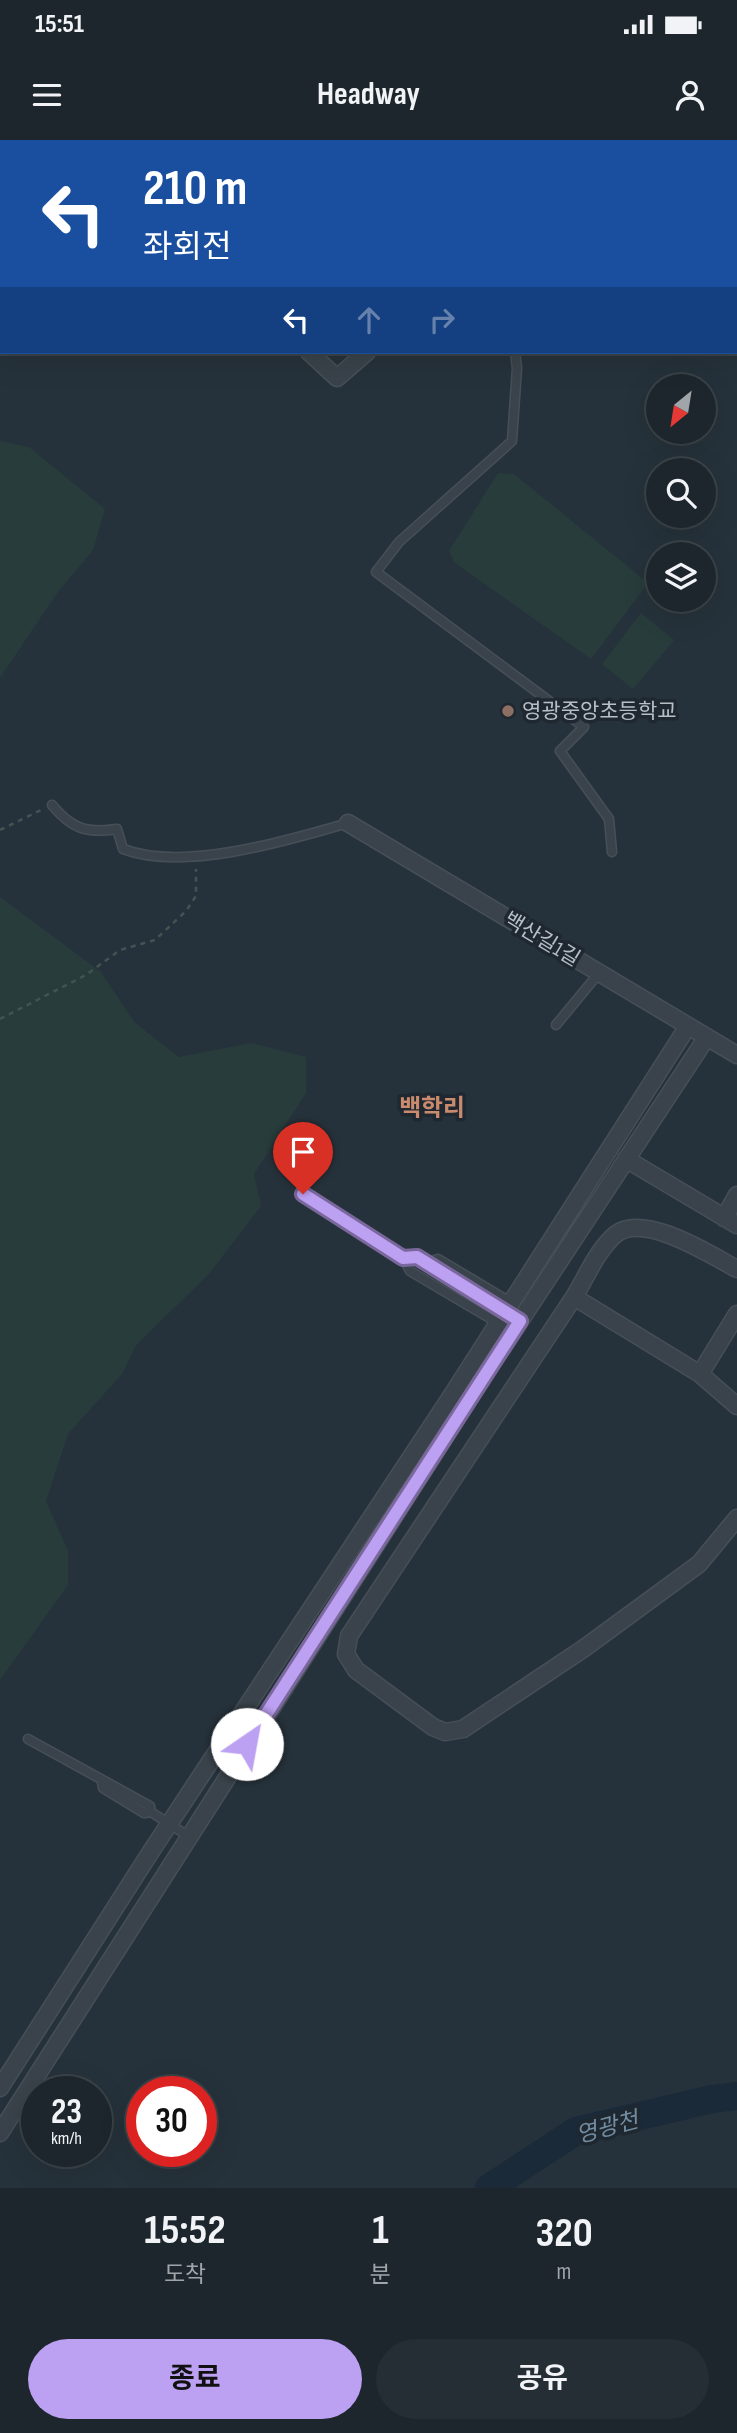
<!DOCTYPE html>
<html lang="ko">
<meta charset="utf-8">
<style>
:root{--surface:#1c262c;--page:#252e34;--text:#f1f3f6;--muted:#a0a5a9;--line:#3a4348;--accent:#bca0f2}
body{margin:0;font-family:"Sofia Sans Condensed","Noto Sans KR",sans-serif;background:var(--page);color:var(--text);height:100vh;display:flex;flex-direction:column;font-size:26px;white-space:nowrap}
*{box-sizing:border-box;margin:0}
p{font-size:23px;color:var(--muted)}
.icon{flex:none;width:38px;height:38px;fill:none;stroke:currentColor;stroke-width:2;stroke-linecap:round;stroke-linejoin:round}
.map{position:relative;height:2048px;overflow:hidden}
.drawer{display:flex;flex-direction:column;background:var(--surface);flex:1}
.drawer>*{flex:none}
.top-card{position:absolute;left:0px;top:0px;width:738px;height:214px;box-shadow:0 7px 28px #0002,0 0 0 2px var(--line);background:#1a4fa0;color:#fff;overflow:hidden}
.needle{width:46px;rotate:210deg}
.tools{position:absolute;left:646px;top:234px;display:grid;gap:14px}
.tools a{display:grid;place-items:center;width:70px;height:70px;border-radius:50%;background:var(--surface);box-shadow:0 7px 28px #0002,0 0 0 2px var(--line);font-size:35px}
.speed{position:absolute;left:21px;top:1936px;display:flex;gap:14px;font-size:35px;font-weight:700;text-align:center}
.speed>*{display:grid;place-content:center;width:91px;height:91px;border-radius:50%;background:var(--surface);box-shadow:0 7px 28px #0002,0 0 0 2px var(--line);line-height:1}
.speed small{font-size:18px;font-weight:400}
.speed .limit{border:10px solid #d22;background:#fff;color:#111}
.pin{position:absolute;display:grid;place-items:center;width:60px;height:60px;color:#fff;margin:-72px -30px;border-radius:50% 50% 50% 0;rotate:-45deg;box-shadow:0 0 7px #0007}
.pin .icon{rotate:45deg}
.me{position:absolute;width:77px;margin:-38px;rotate:33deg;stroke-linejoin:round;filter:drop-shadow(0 0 5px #0008)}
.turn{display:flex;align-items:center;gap:24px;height:147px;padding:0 28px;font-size:32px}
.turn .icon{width:91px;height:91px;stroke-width:2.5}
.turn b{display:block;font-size:49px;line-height:60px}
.lanes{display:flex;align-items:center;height:66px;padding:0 28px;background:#0003;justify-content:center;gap:35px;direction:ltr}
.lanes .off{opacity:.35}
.eta{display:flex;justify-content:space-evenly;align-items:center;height:119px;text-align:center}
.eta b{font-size:42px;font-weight:700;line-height:49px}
.cta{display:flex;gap:14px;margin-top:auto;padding:14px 28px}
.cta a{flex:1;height:80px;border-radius:42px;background:var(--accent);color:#111;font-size:28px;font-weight:700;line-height:80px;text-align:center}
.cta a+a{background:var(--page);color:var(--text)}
.status{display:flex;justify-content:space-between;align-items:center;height:49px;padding:0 35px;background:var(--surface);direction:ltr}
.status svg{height:19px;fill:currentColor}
header{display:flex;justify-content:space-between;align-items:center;height:91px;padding:0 28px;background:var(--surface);font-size:32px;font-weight:700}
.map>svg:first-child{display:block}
.green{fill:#283c3c}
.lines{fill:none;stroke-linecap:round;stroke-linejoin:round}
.river{stroke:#1a2a38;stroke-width:28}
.lane-casing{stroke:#464f57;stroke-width:11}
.street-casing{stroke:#464f57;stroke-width:19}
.secondary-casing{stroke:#464f57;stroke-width:26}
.path{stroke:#415453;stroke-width:2.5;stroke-dasharray:5 5;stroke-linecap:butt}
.lane{stroke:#3a434b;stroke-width:8}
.street{stroke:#3a434b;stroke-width:16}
.secondary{stroke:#48535e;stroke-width:23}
.route-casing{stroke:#7a689d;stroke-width:18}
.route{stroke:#bca0f2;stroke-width:12}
.education-dot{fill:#8d6e63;stroke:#1f2830;stroke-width:2.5}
.labels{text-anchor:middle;stroke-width:7;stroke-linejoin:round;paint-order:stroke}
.poi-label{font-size:21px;fill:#b6bec7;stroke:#1f2830;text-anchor:start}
.street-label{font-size:21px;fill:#b6bec7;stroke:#1f2830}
.water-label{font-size:23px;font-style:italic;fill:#728da2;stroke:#1f2830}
.quarter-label{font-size:24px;font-weight:bold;fill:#ca8a6d;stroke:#1f2830}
</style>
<div class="status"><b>15:51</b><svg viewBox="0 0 49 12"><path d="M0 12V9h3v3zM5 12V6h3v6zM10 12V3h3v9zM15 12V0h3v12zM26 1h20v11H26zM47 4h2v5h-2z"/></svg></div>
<header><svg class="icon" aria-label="menu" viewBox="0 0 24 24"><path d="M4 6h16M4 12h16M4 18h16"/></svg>Headway<svg class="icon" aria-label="person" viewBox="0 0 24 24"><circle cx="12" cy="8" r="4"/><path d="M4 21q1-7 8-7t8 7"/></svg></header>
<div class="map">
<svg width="737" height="2048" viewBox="0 0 737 2048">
<rect width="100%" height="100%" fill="#26323b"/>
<path class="green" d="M0 301 29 307 105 369 93 410 57 453 0 538Z
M498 333 514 334 648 443 591 519 455 423 449 411Z
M641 473 674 500 633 549 602 524Z
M0 757 101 832 135 883 179 917 251 903 306 917V953L254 1034 261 1066 209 1134 136 1205 122 1234 68 1294 46 1361 68 1411V1445L0 1540Z"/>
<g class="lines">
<path class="river" d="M489 2048 576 1991 712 1959 737 1956"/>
<g class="lane-casing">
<path id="lane" d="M515 212 517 228 512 301 399 402 376 432 584 587 560 611 609 679 612 712
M52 665C71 688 86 694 117 689L123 709C184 732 286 701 348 683
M556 885 599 833
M303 1054 403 1118 410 1131 498 1183
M403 1118 417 1117 520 1181
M427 1123 438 1119 512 1163
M28 1599 150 1666 151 1672 188 1696
M102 1642 103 1648 144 1673 151 1672"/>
</g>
<g class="street-casing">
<path id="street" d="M86 0 87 2
M394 0 396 2
M586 2 588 0
M309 212 337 238 367 212
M348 683 737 915
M626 1019 737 1085
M724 1078 737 1055
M737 1129C711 1115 644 1072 616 1094 597 1110 587 1136 574 1157L349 1496 346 1514 356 1530 433 1587 445 1592 463 1589 583 1509 699 1424 737 1378
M574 1157 700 1234
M737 1174 700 1234 737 1266
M0 1948 150 1713 454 1252 688 886
M0 1993 491 1225 707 897"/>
</g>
<g class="secondary-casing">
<path id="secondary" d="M539 0 541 2"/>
</g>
<path class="path" d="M0 690 41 670
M0 879 86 835 120 810 155 800 186 771 196 756V729"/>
<use href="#lane" class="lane"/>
<use href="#street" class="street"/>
<use href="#secondary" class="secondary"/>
</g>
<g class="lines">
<g class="route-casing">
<path id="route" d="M247 1604 520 1181 417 1117 403 1118 303 1054"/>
</g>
<use href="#route" class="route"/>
</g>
<circle class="education-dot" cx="508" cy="571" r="7"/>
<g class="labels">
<g class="poi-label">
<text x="522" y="578">영광중앙초등학교</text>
</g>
<g class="street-label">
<text transform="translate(542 799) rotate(31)" y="7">백산길1길</text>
</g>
<g class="water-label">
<text transform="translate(607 1987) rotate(-15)" y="8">영광천</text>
</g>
<g class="quarter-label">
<text x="432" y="976">백학리</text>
</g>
</g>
</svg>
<div class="tools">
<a><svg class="needle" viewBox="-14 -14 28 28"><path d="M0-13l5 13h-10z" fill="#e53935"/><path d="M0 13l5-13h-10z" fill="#a0a5a9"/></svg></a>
<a><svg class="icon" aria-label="search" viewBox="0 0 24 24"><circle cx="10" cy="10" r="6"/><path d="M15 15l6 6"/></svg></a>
<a><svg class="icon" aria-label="layers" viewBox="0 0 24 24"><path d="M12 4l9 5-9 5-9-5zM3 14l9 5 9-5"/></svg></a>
</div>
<div class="speed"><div>23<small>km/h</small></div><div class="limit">30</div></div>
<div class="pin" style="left:303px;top:1054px;background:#d93025"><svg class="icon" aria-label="arrive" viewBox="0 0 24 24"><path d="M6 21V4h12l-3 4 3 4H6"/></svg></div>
<svg class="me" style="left:247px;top:1604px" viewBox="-20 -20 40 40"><circle r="19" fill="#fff"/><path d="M0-13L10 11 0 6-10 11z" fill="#bca0f2"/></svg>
<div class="top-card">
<div class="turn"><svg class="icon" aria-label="left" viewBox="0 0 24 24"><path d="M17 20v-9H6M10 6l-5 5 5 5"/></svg><div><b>210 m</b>좌회전</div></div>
<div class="lanes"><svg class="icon" aria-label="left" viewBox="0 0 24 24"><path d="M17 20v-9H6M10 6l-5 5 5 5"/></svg><svg class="icon off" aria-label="ahead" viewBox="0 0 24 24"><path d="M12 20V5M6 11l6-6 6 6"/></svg><svg class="icon off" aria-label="right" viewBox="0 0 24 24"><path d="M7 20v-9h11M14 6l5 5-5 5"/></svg></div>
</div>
</div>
<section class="drawer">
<div class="eta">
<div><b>15:52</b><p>도착</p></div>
<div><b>1</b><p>분</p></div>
<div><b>320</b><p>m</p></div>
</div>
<div class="cta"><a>종료</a><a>공유</a></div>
</section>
